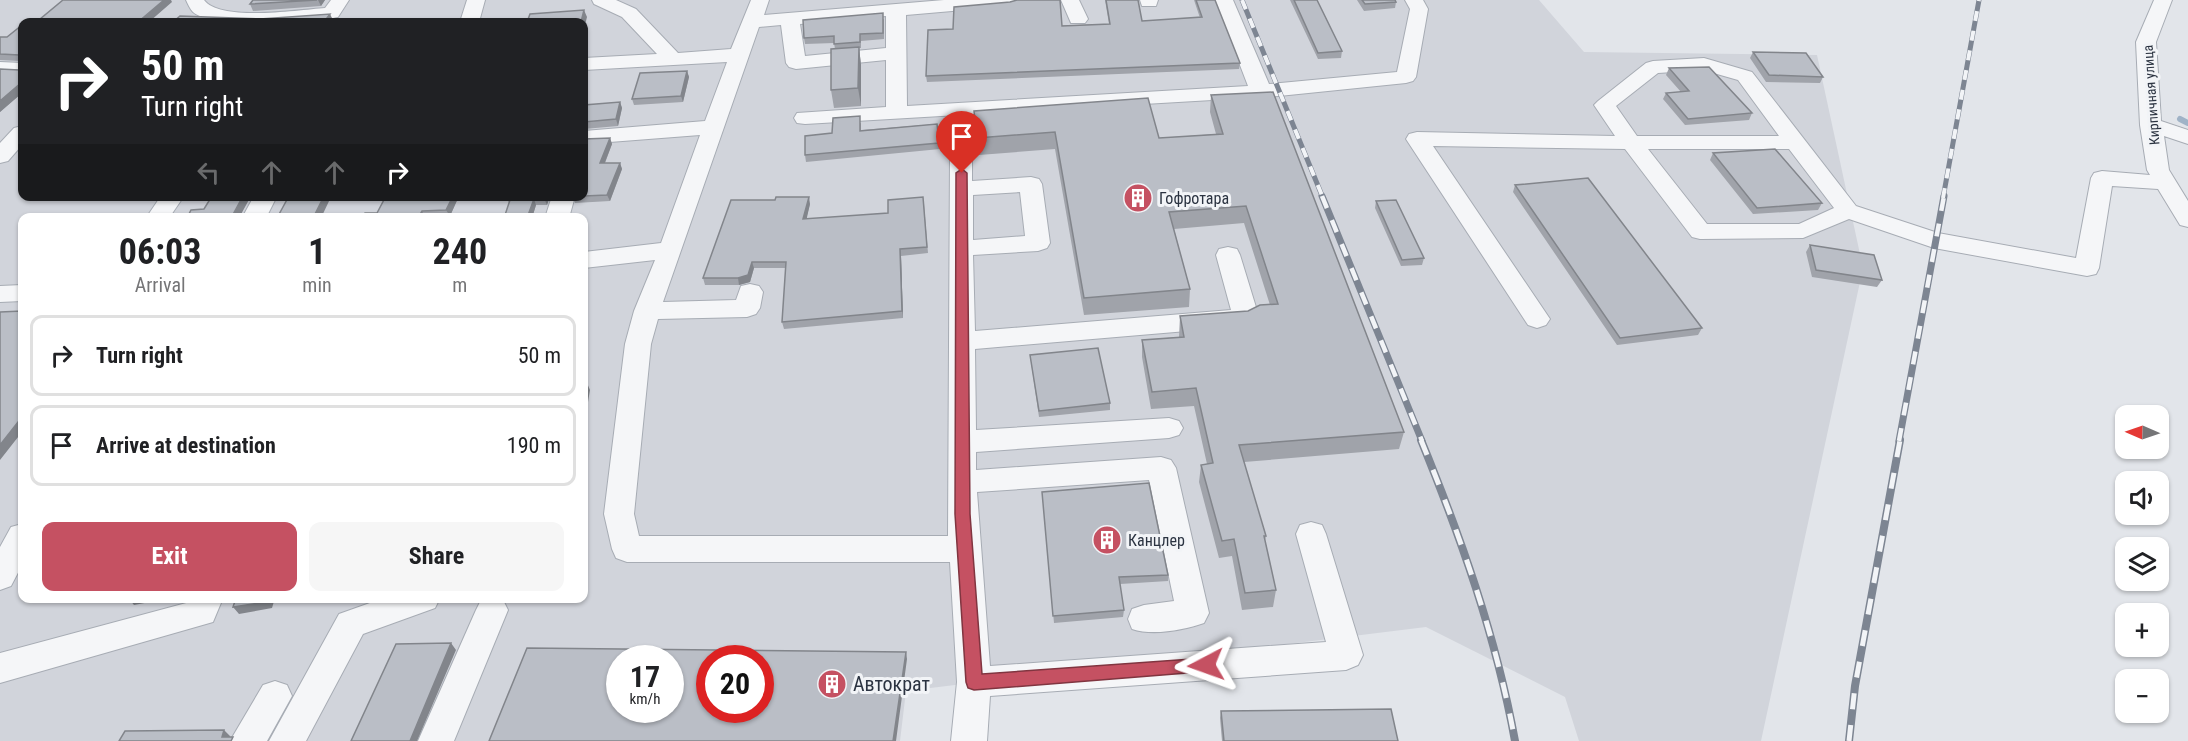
<!DOCTYPE html>
<meta charset="utf-8">
<style>
:root{--surface:#fff;--page:#f6f6f6;--text:#202124;--muted:#757577;--line:#e0e0e0;--accent:#c55162}
body{margin:0;font-family:"Roboto Condensed",sans-serif;background:var(--page);color:var(--text);height:100vh;display:flex;flex-direction:column;font-size:22px;white-space:nowrap}
*{box-sizing:border-box;margin:0}
p{font-size:20px;color:var(--muted)}
.icon{flex:none;width:33px;height:33px;fill:none;stroke:currentColor;stroke-width:2;stroke-linecap:round;stroke-linejoin:round}
.map{position:relative;flex:1;overflow:hidden}
.drawer{position:absolute;left:18px;top:213px;width:570px;height:390px;display:flex;flex-direction:column;background:var(--surface);border-radius:12px;box-shadow:0 2px 4px #0004}
.drawer>*{flex:none}
.guide{position:absolute;left:18px;top:18px;width:570px;height:183px;border-radius:12px;box-shadow:0 2px 4px #0004;background:#202124;color:#fff;overflow:hidden}
.needle{width:39px;rotate:272deg}
.fabs{position:absolute;left:2115px;top:405px;display:grid;gap:12px}
.fabs a{display:grid;place-items:center;width:54px;height:54px;border-radius:12px;background:var(--surface);box-shadow:0 2px 4px #0004;font-size:30px}
.speed{position:absolute;left:606px;top:645px;display:flex;gap:12px;font-size:30px;font-weight:700;text-align:center}
.speed>*{display:grid;place-content:center;width:78px;height:78px;border-radius:50%;background:var(--surface);box-shadow:0 2px 4px #0004;line-height:1}
.speed small{font-size:15px;font-weight:400}
.speed .limit{border:9px solid #d22;background:#fff;color:#111}
.pin{position:absolute;display:grid;place-items:center;width:51px;height:51px;color:#fff;margin:-62px -26px;border-radius:50% 50% 50% 0;rotate:-45deg;box-shadow:0 0 6px #0007}
.pin .icon{rotate:45deg}
.me{position:absolute;width:66px;margin:-33px;rotate:266deg;stroke-linejoin:round;filter:drop-shadow(0 0 4px #0008)}
.turn{display:flex;align-items:center;gap:21px;height:126px;padding:0 24px;font-size:27px}
.turn .icon{width:78px;height:78px;stroke-width:2.5}
.turn b{display:block;font-size:42px;line-height:51px}
.lanes{display:flex;align-items:center;height:57px;padding:0 24px;background:#0003;justify-content:center;gap:30px;direction:ltr}
.lanes .off{opacity:.35}
.eta{display:flex;justify-content:space-evenly;align-items:center;height:102px;text-align:center}
.eta b{font-size:36px;font-weight:700;line-height:42px}
.action{display:flex;gap:12px;margin-top:auto;padding:12px 24px}
.action a{flex:1;height:69px;border-radius:12px;background:var(--accent);color:#fff;font-size:24px;font-weight:700;line-height:69px;text-align:center}
.action a+a{background:var(--page);color:var(--text)}
ul{padding:0;list-style:none}
li{display:flex;align-items:center;gap:18px;height:81px;margin:0 12px 9px;padding:0 12px;border:3px solid var(--line);border-radius:12px}
li div{flex:1}
li b{display:block;font-size:22px}
li em{font-style:normal}
.map>svg:first-child{display:block}
.built{fill:#d1d4db;fill-rule:evenodd}
.lines{fill:none;stroke-linecap:round;stroke-linejoin:round}
.stream{stroke:#a0b3c7;stroke-width:6}
.minor-casing{stroke:#a7acb4;stroke-width:2}
.minor{fill:#f5f6f8;fill-rule:evenodd}
.rail-far2-casing{stroke:#7d8592;stroke-width:5}
.rail-far1-casing{stroke:#7d8592;stroke-width:7}
.rail-casing{stroke:#7d8592;stroke-width:8}
.rail-far2{stroke:#f2f4f7;stroke-width:4;stroke-dasharray:10;stroke-linecap:butt}
.rail-far1{stroke:#f2f4f7;stroke-width:4.5;stroke-dasharray:13;stroke-linecap:butt}
.rail{stroke:#f2f4f7;stroke-width:5;stroke-dasharray:16;stroke-linecap:butt}
.wall{fill:#a0a3aa}
.shaded-wall{fill:#82858b}
.building{fill:#babec6;stroke:#82858b;stroke-width:1.5;fill-rule:evenodd}
.route{fill:#c55162;stroke:#803540;stroke-width:1.5}
.labels{text-anchor:middle;stroke-width:6;stroke-linejoin:round;paint-order:stroke}
.far-street-label{font-size:14px;fill:#2b3341;stroke:#f2f4f7}
.poi-label{font-size:16px;fill:#2b3341;stroke:#f2f4f7;text-anchor:start}
.near-poi-label{font-size:20px;fill:#2b3341;stroke:#f2f4f7;text-anchor:start}
</style>
<div class="map">
<svg width="2188" height="741" viewBox="0 0 2188 741">
<rect width="100%" height="100%" fill="#e2e5ea"/>
<path class="built" d="M0 0H1539L1584 52 1817 55 1863 268 1761 741H1579L1565 697 1426 627 906 691 900 741H0ZM22 22H584V196H22ZM22 218H584V598H22ZM620 658H670V710H620ZM710 658H760V710H710Z"/>
<g class="lines">
<path class="stream" d="M2180 119 2188 123"/>
<g class="minor-casing">
<path id="minor" d="M186 0H204C220 22 299 10 325 8L331 0H349L338 17C312 23 212 29 193 12 190 9 188 4 186 0Z
M467 0H485L479 22H460Z
M592 0H616L636 9 678 53 731 49 751 0H769L764 15 944 0H1019L1017 4 1010 6 906 15 907 106 1248 86 1215 0H1233L1269 84 1397 72 1410 9 1405 0H1423L1428 9 1416 77 1413 81 1406 83 1279 96 805 124 797 123 794 118 797 113 886 107V60L796 69 789 67 786 63 781 25 759 27 663 302 736 300 741 286 750 284 759 286 763 292 760 308 756 314 747 317 658 319 651 344 634 514 639 536H948L950 157 953 152 961 150 969 152 972 157V181L1031 177 1039 179 1042 184 1050 243 1047 248 1038 251 973 255 975 331 1231 310 1216 255 1219 249 1228 247 1237 249 1240 255 1259 317 1255 323 1246 326 975 349 976 430 1169 418 1179 421 1183 428 1179 435 1169 438 976 452V470L1161 457 1171 460 1176 468 1209 613 1204 623C1184 630 1153 636 1132 629L1128 619 1132 609 1144 605 1174 601 1149 480 977 492 990 666 1326 642 1296 534 1300 525 1311 522 1322 525 1326 534 1363 655 1358 665 1346 670 990 696 987 741H951L957 682 950 562H627L616 558 612 549 604 514 625 344 634 311 655 260 584 268V252L661 243 700 135 584 144V131L705 121 727 62 584 70V58L657 54 622 17 594 4ZM886 16V48L805 56 800 24ZM1020 192 1025 236 973 240V195Z
M1061 0H1079L1088 19 1085 23H1071Z
M1140 0H1158L1156 6H1142Z
M2154 0H2172L2156 42 2161 121 2188 130V144L2164 136 2169 170 2188 201V227L2180 225 2158 189 2112 186 2099 268 2096 274 2087 276 1934 248 1849 219 1803 238 1700 239 1692 237 1625 149 1433 146 1550 319 1546 325 1537 328 1528 325 1406 139 1409 134 1417 132 1615 136 1594 105 1598 101 1646 63 1653 61 1704 58 1752 72 1856 206 1938 233 2076 258 2091 178 2094 173 2102 171 2150 175 2147 170 2140 125 2136 42ZM1703 70 1738 80 1779 136H1637L1616 106 1658 73ZM1648 149H1789L1834 208 1799 224H1707Z
M0 62 22 63V75L0 74Z
M22 126V145L8 161 0 163V143L14 128Z
M161 196H184L169 218H146Z
M254 196H277L266 218H242Z
M552 196H575L569 218H545Z
M22 285V301L0 302V286Z
M22 524V565L11 586 0 590V547L11 527Z
M191 598H223L213 622 0 683V653L190 602Z
M384 598H440L435 608 363 634 306 741H269L339 614Z
M486 598 503 600 508 610 454 741H418L476 610 481 600Z
M275 681 287 685 292 696 267 741H230L263 685Z"/>
</g>
<use href="#minor" class="minor"/>
<g class="rail-far2-casing">
<path id="rail-far2" d="M1242 0 1323 198
M1943 198 1979 0"/>
</g>
<g class="rail-far1-casing">
<path id="rail-far1" d="M1322 196 1422 441
M1899 441 1944 196"/>
</g>
<g class="rail-casing">
<path id="rail" d="M1421 440C1461 538 1496 636 1515 741
M1849 741 1855 686 1900 440"/>
</g>
<use href="#rail-far2" class="rail-far2"/>
<use href="#rail-far1" class="rail-far1"/>
<use href="#rail" class="rail"/>
</g>
<path class="wall" d="M253 0H325L321 6 253 11 250 4Z
M1105 0H1138L1142 21 1200 18 1194 0H1215L1240 63 1239 69 927 82 926 76 953 29 1109 24Z
M1290 0H1317L1342 51 1341 58 1318 59Z
M1357 0H1395L1396 2 1395 8 1364 11Z
M884 19V39L861 41V48H859L861 65V106L834 108 831 90 835 49 834 43 805 44 804 38Z
M22 25V93L0 112V69L19 70V61L0 60V37H7Z
M1753 52 1823 77 1820 83 1766 82 1750 58Z
M1669 68 1752 113 1749 120 1685 125 1663 99 1666 93 1681 92 1666 75Z
M687 71 689 77 683 102 634 105 632 99Z
M1211 95 1404 432 1399 449 1244 462 1266 536 1265 540 1276 590 1273 607 1242 610 1232 556 1219 558 1199 482 1201 465 1207 464 1194 406 1151 409 1142 357V340L1179 337 1180 316 1248 311 1270 305 1244 223 1174 229 1190 289 1189 307 1084 315 1055 149 979 155 975 128 974 111 1159 138 1216 134 1210 112Z
M620 102 622 108 618 126 584 129V105Z
M861 123V130L937 124 940 149 806 162 805 155 832 133Z
M610 138 612 144 605 163H620L622 169 610 201 575 203 573 197Z
M1713 153 1822 203 1818 210 1753 214 1710 160Z
M1515 185 1702 328 1698 335 1617 345 1513 192Z
M386 196H459L450 216 428 218H362L377 213Z
M509 196H550L547 205H536L532 218H504L509 203 508 200Z
M1376 201 1424 258 1422 265 1401 266 1375 208Z
M810 204 806 219 888 213 924 204 928 253 901 256 903 318 784 329 782 322 786 268H754L750 282 739 285H705L703 278Z
M1810 245 1882 280 1877 287 1812 277 1806 252Z
M1030 355 1110 403V410L1039 417Z
M1042 492 1168 575V581L1120 584 1124 610 1123 617 1054 623Z
M1221 711 1398 741H1222L1220 718Z"/>
<path class="shaded-wall" d="M164 0H171L172 2 149 22H138Z
M318 0H325L321 6Z
M584 10 587 17 584 29V22H581Z
M330 14 333 20 331 22H324Z
M859 47 861 65V106L858 88Z
M687 71 689 77 683 102 681 96Z
M22 82V93L0 112V101Z
M620 102 622 108 618 126 616 119Z
M610 138 612 144 602 170 600 163Z
M620 163 622 169 610 201 607 195Z
M243 196H251L239 218H231Z
M324 196H328L330 199 321 218H313Z
M453 196H459L450 216 446 210Z
M545 196H550L547 205 544 198Z
M809 197 810 204 805 226 803 219Z
M534 199 536 205 532 218H527Z
M422 211 425 218H418Z
M900 249 901 256 903 318 902 311Z
M752 262 754 268 750 282 739 285 738 278Z
M587 383 590 390 586 414 584 407Z
M22 417V432L0 460V445Z
M128 598H171L134 605Z
M267 598H275L272 608 239 614 233 607Z
M451 643 456 650 417 741H410Z
M906 652 907 659 896 741H893Z
M224 730 230 736 229 741 222 737Z"/>
<path class="building" d="M63 0H164L138 22H26L30 19H40Z
M253 0H317L250 4Z
M1017 0H1060L1062 26 1110 24 1106 0H1138L1142 21 1202 17 1196 0H1215L1240 63 926 76 928 30 953 29 954 7 1010 2Z
M1294 0H1317L1342 51 1318 53Z
M1362 0H1395L1396 2 1365 4Z
M584 10 581 22H527L530 14Z
M883 13V33L860 34V42L834 44V36L804 38 803 20Z
M330 14 324 22H173L180 16 260 19Z
M22 25V82L0 101V69L19 70V55L0 54V37H7Z
M859 47 858 88 831 90V49Z
M1753 52 1806 53 1823 77 1769 75Z
M1709 67 1752 113 1688 119 1666 93 1689 91 1669 68Z
M687 71 681 96 632 99 640 73Z
M1273 92 1404 432 1239 445 1266 536H1264L1276 590 1245 593 1234 539 1222 541 1201 465 1213 463 1196 388 1152 392 1142 340 1184 337 1180 316 1248 311 1260 305 1278 304 1246 206 1169 212 1190 289 1084 298 1055 132 977 138 974 111 1148 98 1159 138 1223 134 1211 95Z
M620 102 616 119 584 122V105Z
M860 116V131L937 124 939 143 805 155V136L832 133 833 118Z
M610 138 600 163H620L607 195 584 196V139Z
M1775 149 1822 203 1757 208 1713 153Z
M1588 178 1702 328 1620 338 1515 185Z
M212 196H243L231 218H187L191 210 204 209Z
M289 196H324L313 218H277Z
M386 196H453L446 210 422 211 418 218H362L365 213H377Z
M509 196H545L544 198 534 199 527 218H504L510 200H508Z
M776 197H809L803 219 888 213V200L923 197 927 247 900 249 902 311 782 322 786 262H752L748 275 738 278H703L731 200H775Z
M1396 200 1424 258 1402 260 1376 201Z
M1810 245 1874 255 1882 280 1816 270Z
M22 311V417L0 445V312Z
M1098 348 1110 403 1039 411 1030 355Z
M587 383 584 406V384Z
M1149 483 1168 575 1119 577 1124 610 1053 616 1042 492Z
M236 598H267V602L233 607Z
M451 643 410 741H351L396 644Z
M527 648 906 652 893 741H489ZM620 658H670V710H620ZM710 658H760V710H710Z
M1391 709 1398 741H1224L1221 711Z
M224 730 222 737H233L231 741H119L125 731Z"/>
<path class="route" d="M962 169 967 173 970 514 982 674 1206 658 1212 660 1215 665 1212 671 974 690 968 688 966 682 955 514 956 173Z"/>
<defs>
<g id="building-disc" transform="scale(1.5)"><circle r="9.5" fill="#c55162" stroke="#f2f4f7"/><path d="M-4-6H4V6H1V3H-1V6H-4ZM-2.5-4.3h1.7v1.8h-1.7ZM.8-4.3h1.7v1.8H.8ZM-2.5-1h1.7V.8h-1.7ZM.8-1h1.7V.8H.8Z" fill="#fff"/></g>
</defs>
<g fill-rule="evenodd">
<use href="#building-disc" x="1138" y="198"/>
<use href="#building-disc" x="1107" y="540"/>
<use href="#building-disc" x="832" y="684"/>
</g>
<g class="labels">
<g class="far-street-label">
<text transform="translate(2151 95) rotate(-94)" y="5">Кирпичная улица</text>
</g>
<g class="poi-label">
<text x="1159" y="204">Гофротара</text>
<text x="1128" y="546">Канцлер</text>
</g>
<g class="near-poi-label">
<text x="853" y="691">Автократ</text>
</g>
</g>
</svg>
<div class="fabs">
<a><svg class="needle" viewBox="-14 -14 28 28"><path d="M0-13l5 13h-10z" fill="#e53935"/><path d="M0 13l5-13h-10z" fill="#757577"/></svg></a>
<a><svg class="icon" aria-label="sound" viewBox="0 0 24 24"><path d="M4 9h4l5-4v14l-5-4H4zM17 9q2 3 0 6"/></svg></a>
<a><svg class="icon" aria-label="layers" viewBox="0 0 24 24"><path d="M12 4l9 5-9 5-9-5zM3 14l9 5 9-5"/></svg></a>
<a>+</a>
<a>−</a>
</div>
<div class="speed"><div>17<small>km/h</small></div><div class="limit">20</div></div>
<div class="pin" style="left:962px;top:173px;background:#d93025"><svg class="icon" aria-label="arrive" viewBox="0 0 24 24"><path d="M6 21V4h12l-3 4 3 4H6"/></svg></div>
<svg class="me" style="left:1206px;top:665px" viewBox="-20 -20 40 40"><path d="M0-17L14 15 0 8-14 15z" fill="#c55162" stroke="#fff" stroke-width="4"/></svg>
<div class="guide">
<div class="turn"><svg class="icon" aria-label="right" viewBox="0 0 24 24"><path d="M7 20v-9h11M14 6l5 5-5 5"/></svg><div><b>50 m</b>Turn right</div></div>
<div class="lanes"><svg class="icon off" aria-label="left" viewBox="0 0 24 24"><path d="M17 20v-9H6M10 6l-5 5 5 5"/></svg><svg class="icon off" aria-label="ahead" viewBox="0 0 24 24"><path d="M12 20V5M6 11l6-6 6 6"/></svg><svg class="icon off" aria-label="ahead" viewBox="0 0 24 24"><path d="M12 20V5M6 11l6-6 6 6"/></svg><svg class="icon" aria-label="right" viewBox="0 0 24 24"><path d="M7 20v-9h11M14 6l5 5-5 5"/></svg></div>
</div>
<section class="drawer">
<div class="eta">
<div><b>06:03</b><p>Arrival</p></div>
<div><b>1</b><p>min</p></div>
<div><b>240</b><p>m</p></div>
</div>
<ul>
<li><svg class="icon" aria-label="right" viewBox="0 0 24 24"><path d="M7 20v-9h11M14 6l5 5-5 5"/></svg><div><b>Turn right</b></div><em>50 m</em></li>
<li><svg class="icon" aria-label="arrive" viewBox="0 0 24 24"><path d="M6 21V4h12l-3 4 3 4H6"/></svg><div><b>Arrive at destination</b></div><em>190 m</em></li>
</ul>
<div class="action"><a>Exit</a><a>Share</a></div>
</section>
</div>
